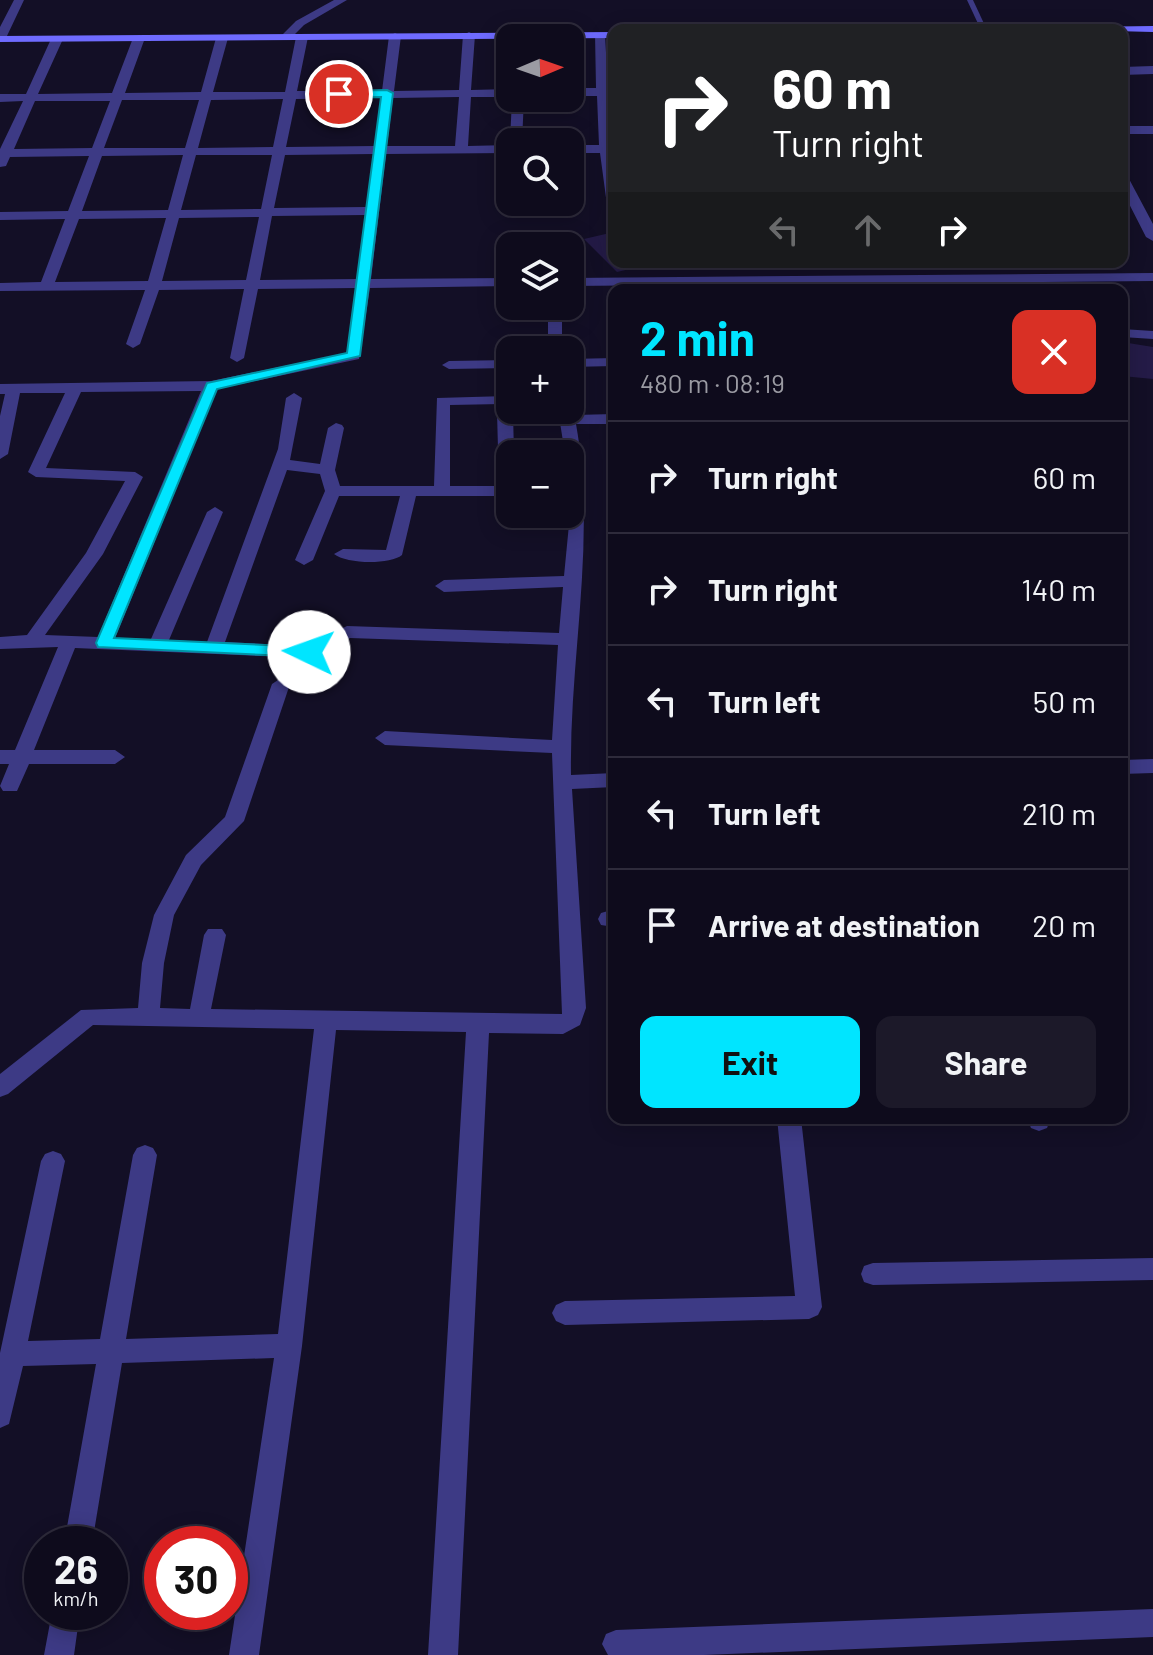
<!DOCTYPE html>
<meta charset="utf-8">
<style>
:root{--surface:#0e0b1c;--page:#1c1929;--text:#f1f3f6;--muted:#9b9ba3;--line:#2e2b3b;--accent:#00e5ff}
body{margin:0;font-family:Barlow,sans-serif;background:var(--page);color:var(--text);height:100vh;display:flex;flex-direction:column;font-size:30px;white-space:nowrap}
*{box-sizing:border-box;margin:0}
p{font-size:26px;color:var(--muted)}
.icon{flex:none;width:44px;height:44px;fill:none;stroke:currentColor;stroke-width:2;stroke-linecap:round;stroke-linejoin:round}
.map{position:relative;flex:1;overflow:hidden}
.drawer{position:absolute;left:608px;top:284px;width:520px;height:840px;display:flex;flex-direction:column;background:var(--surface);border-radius:16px;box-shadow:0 4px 20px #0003,0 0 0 2px var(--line)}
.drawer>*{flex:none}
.banner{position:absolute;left:608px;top:24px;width:520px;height:244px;border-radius:16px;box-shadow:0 4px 20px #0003,0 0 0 2px var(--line);background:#202124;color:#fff;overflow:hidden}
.needle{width:52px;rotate:88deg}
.tools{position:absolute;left:496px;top:24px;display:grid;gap:16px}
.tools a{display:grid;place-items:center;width:88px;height:88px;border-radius:16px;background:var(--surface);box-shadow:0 4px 20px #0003,0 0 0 2px var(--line);font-size:40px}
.speed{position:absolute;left:24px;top:1526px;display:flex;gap:16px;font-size:40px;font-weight:700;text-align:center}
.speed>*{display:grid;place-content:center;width:104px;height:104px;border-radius:50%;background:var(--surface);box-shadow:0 4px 20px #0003,0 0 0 2px var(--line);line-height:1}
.speed small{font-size:20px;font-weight:400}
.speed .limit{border:12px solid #d22;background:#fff;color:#111}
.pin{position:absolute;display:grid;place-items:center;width:68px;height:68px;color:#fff;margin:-34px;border:4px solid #fff;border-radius:50%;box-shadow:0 2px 8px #0007}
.me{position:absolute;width:88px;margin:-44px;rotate:273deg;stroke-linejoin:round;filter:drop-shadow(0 0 6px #0008)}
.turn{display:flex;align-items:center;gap:28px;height:168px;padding:0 32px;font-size:36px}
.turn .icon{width:104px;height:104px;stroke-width:2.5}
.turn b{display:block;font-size:56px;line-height:68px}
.lanes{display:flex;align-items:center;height:76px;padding:0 32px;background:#0003;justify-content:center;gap:40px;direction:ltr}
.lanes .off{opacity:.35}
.round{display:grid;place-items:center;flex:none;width:84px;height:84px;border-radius:16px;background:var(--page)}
.head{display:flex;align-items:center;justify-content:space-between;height:136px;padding:0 32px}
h1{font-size:48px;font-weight:700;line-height:60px;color:var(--accent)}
.action{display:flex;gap:16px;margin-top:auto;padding:16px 32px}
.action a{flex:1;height:92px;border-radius:16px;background:var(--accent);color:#111;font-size:32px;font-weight:700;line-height:92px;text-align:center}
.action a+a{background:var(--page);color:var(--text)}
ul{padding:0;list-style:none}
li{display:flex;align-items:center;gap:24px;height:112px;padding:0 32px;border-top:2px solid var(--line)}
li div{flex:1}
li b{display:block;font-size:30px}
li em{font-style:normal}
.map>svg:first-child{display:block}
.building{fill:#241b47}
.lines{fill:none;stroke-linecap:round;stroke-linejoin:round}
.lane{fill:#3d3a85;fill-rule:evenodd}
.street{fill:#3d3a85;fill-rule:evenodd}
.secondary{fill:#6f6bff;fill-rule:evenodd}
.route{fill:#00e5ff;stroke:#0095a6;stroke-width:2}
</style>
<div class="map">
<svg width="1153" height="1655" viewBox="0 0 1153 1655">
<rect width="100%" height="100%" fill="#130f26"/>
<path class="building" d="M614 232V262L655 263 617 272 584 239Z
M1122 342 1153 347V379L1122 376Z"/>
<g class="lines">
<path class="lane" d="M967 0H973L987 30H981Z"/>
<path class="street" d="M14 0H24L6 38 0 41V27Z
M334 0H347L304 25 290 39H282V35L296 21Z
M469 32 475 35 471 90 510 89V97H471L468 146 510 145V153L386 154 371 279 510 278V286L370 288 359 359 217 389 115 638 151 639 207 512 215 507 223 512 169 640 207 642 278 449 286 398 294 393 302 398 290 460 320 464 328 428 336 423 342 425 344 428 335 470 340 486H434L437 398 507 396 510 399 502 404 450 405V486H499L497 412 505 407 513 412 514 454H510V496H416L402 555C390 565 346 564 334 554L343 549 386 550 400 496H339L313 560 304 565 295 560 325 491 320 474 287 470 225 642 306 646 347 626 559 633 563 587 444 592 435 586 444 580 564 576 570 514V454H565L558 410H570V406L575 415 614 414V424H576C597 541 569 657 571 775L614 773V787L572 789 586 1008 580 1025 563 1034 489 1033 458 1655H428L466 1032 336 1030 302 1346 259 1655H229L274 1358 122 1363 92 1544H64L96 1364 23 1366 9 1424 0 1428V1353L41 1161 45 1154 53 1151 61 1154 65 1161 28 1341 100 1339 133 1155 137 1148 145 1145 153 1148 157 1155 126 1339 278 1334 314 1029 93 1025 8 1094 0 1097V1074L81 1010 138 1008 142 963 154 915 186 855 225 817 272 684 281 678 290 684 244 821 201 865 174 915 164 963 160 1008 190 1009 204 935 208 929H222L226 935 211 1009 562 1014 552 753 385 745 375 738 385 731 552 740 558 645 350 638 309 658 75 648 34 750H115L125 757 115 764H29L17 791H3L0 786 9 764H0V750H15L58 647 0 649V637L27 635 86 553 125 481 36 477 28 472 65 393H20L8 454 0 459V416L5 394H0V384L211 381 347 353 356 288 258 289 244 358 237 362 230 358 244 289 159 290 140 344 133 348 126 344 145 290 0 291V283L41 282 65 219 0 220V212L68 211 89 156 10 157 6 166 0 167V149L23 101 0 102V94H26L51 39 57 36 63 39 38 94 112 93 133 38 139 35 145 38 125 93 201 92 216 38 222 35 228 38 213 92H285L296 37 302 34 308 37 297 91H382L389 36 395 33 401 36 394 91 459 90 463 35ZM459 97 455 146H387L393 98ZM381 98 375 146 286 147 296 99ZM283 99 273 147 198 148 211 100ZM122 100H199L185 148H104ZM35 101H110L92 148 14 149ZM374 154 366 207 274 208 285 155ZM183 155 168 210 82 211 102 156ZM196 155H272L261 209 181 210ZM365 215 357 279 260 280 272 216ZM259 217 246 280 162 281 179 218ZM166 218 148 281 55 282 79 219ZM201 391 98 637 45 635 103 554 143 477 135 472 46 468 81 392Z
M595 33 605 35 608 88H614V96H609L614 145V209L607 205 600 153H570V145H599L597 96H570V88H596Z
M1153 66V74L1122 75V67Z
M512 98H524L522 142H510Z
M1122 126H1153V134H1122Z
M1122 173 1128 177 1153 224V241L1146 237 1122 190Z
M1153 273V281L570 286V278Z
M548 306H562V350H548Z
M1122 329 1153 331V339L1122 337Z
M614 358V366L570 367V359Z
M510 360V368L449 369 442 365 449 361Z
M1153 759V773L1122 774V760Z
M608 911H614V927L601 925 598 919 601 913Z
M777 1118H801L822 1307 818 1315 809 1319 565 1325 556 1321 552 1313 556 1305 565 1301 795 1296Z
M1027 1118H1051L1047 1128 1039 1131 1031 1128Z
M1153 1258V1280L873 1285 864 1282 861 1274 864 1266 873 1263Z
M1153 1609V1637L704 1655H608L602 1644 606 1634 616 1630Z
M52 1612H80L74 1655H44Z"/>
<path class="secondary" d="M1153 26V32L1074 30 1080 27Z
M614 32V38L0 42V36Z"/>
</g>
<path class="route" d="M387 90 393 93 360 356 217 389 114 638 309 647 317 652 309 657 98 647 96 643 207 383 347 353 381 97 339 98 334 94 339 91Z"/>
</svg>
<div class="tools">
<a><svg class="needle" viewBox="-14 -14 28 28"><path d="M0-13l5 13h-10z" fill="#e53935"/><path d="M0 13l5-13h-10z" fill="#9b9ba3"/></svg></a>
<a><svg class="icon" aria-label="search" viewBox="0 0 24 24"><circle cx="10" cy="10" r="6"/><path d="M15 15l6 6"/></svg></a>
<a><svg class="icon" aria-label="layers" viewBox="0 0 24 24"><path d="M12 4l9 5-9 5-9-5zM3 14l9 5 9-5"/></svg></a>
<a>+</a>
<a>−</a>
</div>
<div class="speed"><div>26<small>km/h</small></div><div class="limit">30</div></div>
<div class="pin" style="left:339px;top:94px;background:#d93025"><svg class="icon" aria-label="arrive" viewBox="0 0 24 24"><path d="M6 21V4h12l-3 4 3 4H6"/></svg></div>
<svg class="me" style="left:309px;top:652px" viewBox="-20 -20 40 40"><circle r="19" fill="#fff"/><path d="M0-13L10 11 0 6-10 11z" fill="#00e5ff"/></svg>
<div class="banner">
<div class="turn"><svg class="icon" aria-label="right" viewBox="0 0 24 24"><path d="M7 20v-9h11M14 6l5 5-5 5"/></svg><div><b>60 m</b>Turn right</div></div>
<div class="lanes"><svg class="icon off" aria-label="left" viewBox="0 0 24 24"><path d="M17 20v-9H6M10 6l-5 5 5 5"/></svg><svg class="icon off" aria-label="ahead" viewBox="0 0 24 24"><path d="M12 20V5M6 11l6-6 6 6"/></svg><svg class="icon" aria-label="right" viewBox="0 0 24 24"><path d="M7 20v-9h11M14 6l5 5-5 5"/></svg></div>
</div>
<section class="drawer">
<div class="head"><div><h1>2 min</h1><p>480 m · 08:19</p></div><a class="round" style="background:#d93025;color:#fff"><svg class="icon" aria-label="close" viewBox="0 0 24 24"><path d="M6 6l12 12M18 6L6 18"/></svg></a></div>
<ul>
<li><svg class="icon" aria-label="right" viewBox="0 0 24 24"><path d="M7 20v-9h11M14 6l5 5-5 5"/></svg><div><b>Turn right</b></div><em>60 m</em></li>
<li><svg class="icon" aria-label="right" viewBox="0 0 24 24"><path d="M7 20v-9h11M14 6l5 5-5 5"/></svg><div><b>Turn right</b></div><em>140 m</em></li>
<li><svg class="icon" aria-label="left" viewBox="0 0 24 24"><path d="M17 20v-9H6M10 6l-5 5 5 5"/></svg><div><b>Turn left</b></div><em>50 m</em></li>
<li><svg class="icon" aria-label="left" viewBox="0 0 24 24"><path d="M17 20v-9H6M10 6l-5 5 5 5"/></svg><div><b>Turn left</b></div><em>210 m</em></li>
<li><svg class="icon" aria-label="arrive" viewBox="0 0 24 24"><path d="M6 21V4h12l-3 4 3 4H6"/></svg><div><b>Arrive at destination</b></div><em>20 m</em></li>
</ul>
<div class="action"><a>Exit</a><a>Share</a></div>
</section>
</div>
